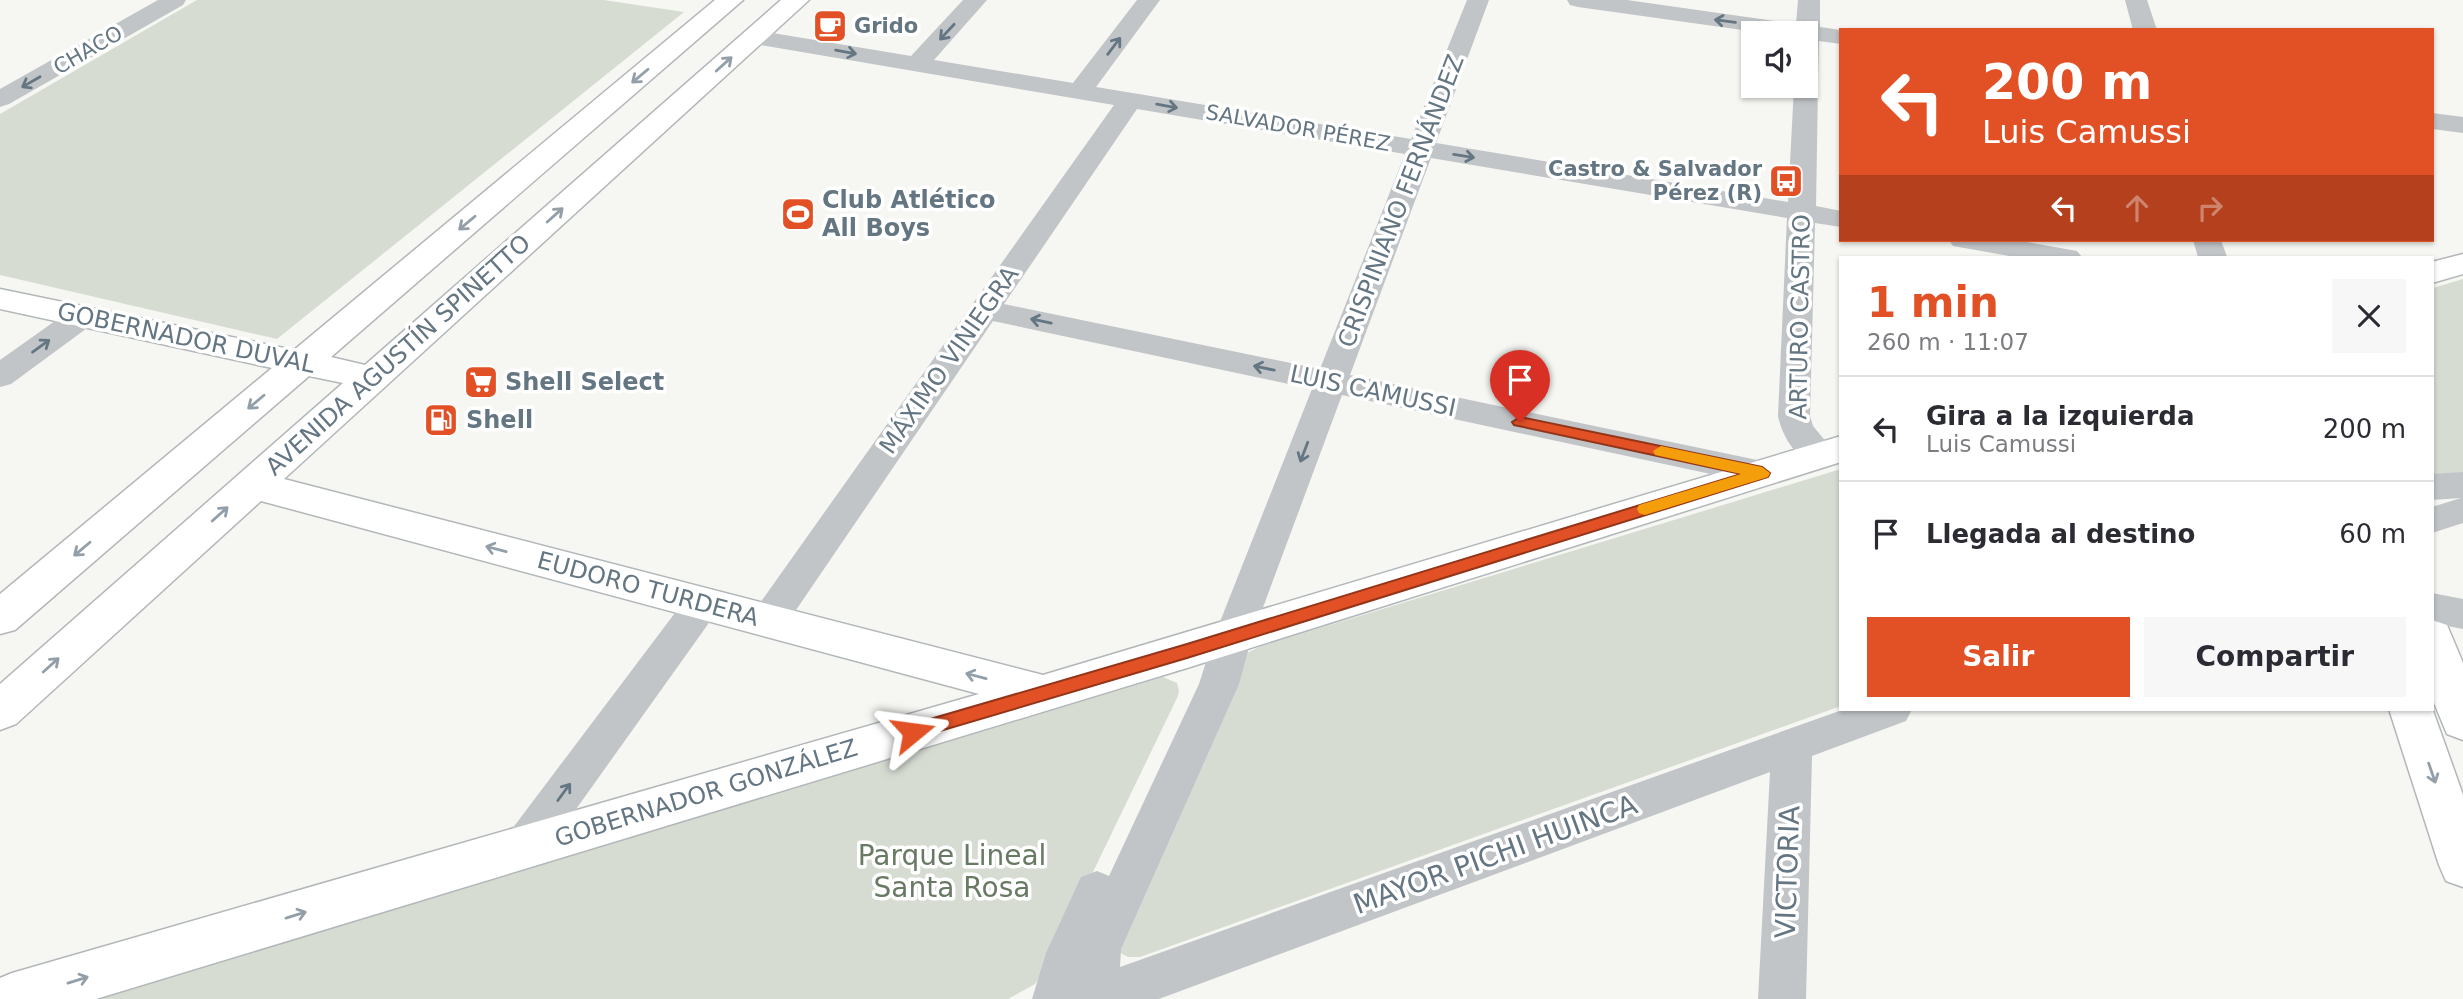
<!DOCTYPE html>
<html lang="es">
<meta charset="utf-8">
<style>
:root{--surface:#fff;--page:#f7f7f7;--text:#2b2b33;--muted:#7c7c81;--line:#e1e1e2;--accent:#e25126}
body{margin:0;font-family:"DejaVu Sans",sans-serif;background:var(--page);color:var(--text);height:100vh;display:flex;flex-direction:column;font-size:26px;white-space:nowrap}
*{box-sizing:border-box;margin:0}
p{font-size:23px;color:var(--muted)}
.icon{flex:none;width:38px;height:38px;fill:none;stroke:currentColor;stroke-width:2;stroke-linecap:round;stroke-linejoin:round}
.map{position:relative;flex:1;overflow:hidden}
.sheet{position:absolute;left:1839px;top:256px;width:595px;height:455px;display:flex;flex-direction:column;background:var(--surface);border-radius:0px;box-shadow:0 2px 5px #0004}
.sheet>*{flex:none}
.hud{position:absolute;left:1839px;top:28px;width:595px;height:214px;border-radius:0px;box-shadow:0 2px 5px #0004;background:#e25126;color:#fff;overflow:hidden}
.tools{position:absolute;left:1741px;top:21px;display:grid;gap:14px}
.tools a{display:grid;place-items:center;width:77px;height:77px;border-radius:0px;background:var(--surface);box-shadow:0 2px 5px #0004;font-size:35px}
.pin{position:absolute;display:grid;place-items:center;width:60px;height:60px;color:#fff;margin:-72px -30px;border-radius:50% 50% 50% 0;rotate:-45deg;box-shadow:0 0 7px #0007}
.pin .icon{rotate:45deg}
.me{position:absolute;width:77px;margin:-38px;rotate:74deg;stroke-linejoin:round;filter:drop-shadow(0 0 5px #0008)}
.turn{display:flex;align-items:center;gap:24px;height:147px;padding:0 28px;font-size:32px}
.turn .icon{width:91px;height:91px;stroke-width:2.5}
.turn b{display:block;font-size:49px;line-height:60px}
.lanes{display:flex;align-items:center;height:66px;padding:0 28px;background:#0003;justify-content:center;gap:35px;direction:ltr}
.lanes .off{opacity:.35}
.round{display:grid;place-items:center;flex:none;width:74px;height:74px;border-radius:0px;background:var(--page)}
.head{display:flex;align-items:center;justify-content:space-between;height:119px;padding:0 28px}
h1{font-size:42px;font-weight:600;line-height:52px;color:var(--accent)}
.primary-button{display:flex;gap:14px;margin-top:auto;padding:14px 28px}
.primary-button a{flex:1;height:80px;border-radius:0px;background:var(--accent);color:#fff;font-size:28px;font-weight:600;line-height:80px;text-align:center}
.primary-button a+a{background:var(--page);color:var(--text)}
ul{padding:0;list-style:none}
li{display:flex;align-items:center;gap:21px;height:105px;padding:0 28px;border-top:2px solid var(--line)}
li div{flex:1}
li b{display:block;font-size:26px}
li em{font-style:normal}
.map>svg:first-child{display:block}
.green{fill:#d7dcd3}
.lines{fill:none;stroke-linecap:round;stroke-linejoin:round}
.major-casing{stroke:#b2b7ba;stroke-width:3}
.minor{fill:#c1c5c8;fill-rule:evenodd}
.major{fill:#fff;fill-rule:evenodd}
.oneway{stroke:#657683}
.oneway2{stroke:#939fa8}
.route{fill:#e25126;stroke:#933519;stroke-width:2}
.slow{fill:#f59e0b}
.labels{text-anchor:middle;stroke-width:7;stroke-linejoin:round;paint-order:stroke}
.far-poi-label{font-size:21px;font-weight:bold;fill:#657683;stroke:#fff;text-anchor:start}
.far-street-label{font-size:21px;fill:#657683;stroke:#fff}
.poi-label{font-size:24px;font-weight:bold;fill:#657683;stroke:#fff;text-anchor:start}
.street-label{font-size:24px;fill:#657683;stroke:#fff}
.near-street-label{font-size:28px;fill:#657683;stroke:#fff}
.near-park-label{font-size:28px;fill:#687a63;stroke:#fff}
</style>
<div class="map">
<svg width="2463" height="999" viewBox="0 0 2463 999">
<rect width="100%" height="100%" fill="#f6f6f2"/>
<path class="green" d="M197 0H604L684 12 277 339 0 275V114Z
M2463 279V474L2433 477V288Z
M1841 469V706L1140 957H1128L1117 951 1245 654 1261 646Z
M1163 677 1177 683 1179 691 1178 696 1049 963 1035 984 1008 999H88Z"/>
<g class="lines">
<g class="major-casing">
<path id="major" d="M715 0H743L331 357 365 365 781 0H809L284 479 1043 675 1841 436V462L1187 668 96 999H0V978L12 973 979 694 261 501 16 724 0 730V684L343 383 309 376 15 630 0 634V594L272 368 0 309V289L294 350Z
M2463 254V274L2432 283V262Z
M2432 620 2447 625 2463 663V740L2447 734 2432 698Z
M2432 708 2463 795V887L2446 881 2439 865 2389 709Z"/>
</g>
<path class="minor" d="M158 0H186L183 5 9 104 0 107V89Z
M963 0H987L934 60 1073 83 1137 0H1160L1096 87 1411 139 1467 0H1489L1436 143 1788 202 1794 86H1806V33H1764L1578 7 1570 5 1567 0H1627L1796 24 1798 0H1820V27L1841 30V44L1819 41 1818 78 1816 82 1818 86 1816 206 1841 211V227L1815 223 1810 416 1813 426 1837 455 1832 464C1804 472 1783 441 1778 416L1787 218 1431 158 1350 375 1762 461 1774 464 1779 473 1774 482 1762 485 1342 395 1252 637 1239 684 1121 949 1120 967 1845 709H1912L1906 721 1812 756 1806 999H1758L1770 772 1159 999H1032L1046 953 1081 877 1097 871 1109 876 1199 684 1214 637 1312 389 993 321 781 632 768 636 755 632 749 621 755 610 1114 105 754 44 746 42 742 37 746 32 754 30 911 56ZM1137 109 1405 154 1320 369 1004 304Z
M2125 0H2147L2157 30H2133Z
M2432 113 2463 117V133L2432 129Z
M1949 240H2015L2077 251 2082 257H2015L1953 246Z
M2193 240H2221L2227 257H2198Z
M83 306 94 309 98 316 94 323 11 384 0 387V360L72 309Z
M2463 472V523L2432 533V507L2461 498 2432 500V474Z
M703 588 716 593 722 603 716 613 539 861 524 867 509 861 502 847 509 833 690 593Z
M2432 593 2463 599V629L2432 623Z"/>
<use href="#major" class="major"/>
</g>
<defs><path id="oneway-shaft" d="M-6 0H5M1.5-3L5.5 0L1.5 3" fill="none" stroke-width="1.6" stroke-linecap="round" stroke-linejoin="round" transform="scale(1.75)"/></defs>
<g class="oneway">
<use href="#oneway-shaft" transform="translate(1725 21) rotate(-172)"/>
<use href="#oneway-shaft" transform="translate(947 32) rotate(133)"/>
<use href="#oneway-shaft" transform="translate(1114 46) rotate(-53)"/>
<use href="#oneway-shaft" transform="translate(846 52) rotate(10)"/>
<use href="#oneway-shaft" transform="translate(31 82) rotate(150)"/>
<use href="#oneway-shaft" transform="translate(1167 106) rotate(10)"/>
<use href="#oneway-shaft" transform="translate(1464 156) rotate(9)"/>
<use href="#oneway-shaft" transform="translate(1041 321) rotate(-168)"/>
<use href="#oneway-shaft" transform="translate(41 346) rotate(-36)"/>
<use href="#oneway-shaft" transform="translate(1264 368) rotate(-168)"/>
<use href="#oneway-shaft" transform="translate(1304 452) rotate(111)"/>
<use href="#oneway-shaft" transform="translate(564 792) rotate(-54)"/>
</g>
<g class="oneway2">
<use href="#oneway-shaft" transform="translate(724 64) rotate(-42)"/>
<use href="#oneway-shaft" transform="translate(640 76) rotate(140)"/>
<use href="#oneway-shaft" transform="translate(555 215) rotate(-42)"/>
<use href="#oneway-shaft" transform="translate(467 223) rotate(140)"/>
<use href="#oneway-shaft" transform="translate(256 402) rotate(140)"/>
<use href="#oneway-shaft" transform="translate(220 514) rotate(-42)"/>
<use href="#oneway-shaft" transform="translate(82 549) rotate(140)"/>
<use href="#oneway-shaft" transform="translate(496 549) rotate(-165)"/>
<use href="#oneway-shaft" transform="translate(51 665) rotate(-42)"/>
<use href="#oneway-shaft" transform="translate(976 676) rotate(-165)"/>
<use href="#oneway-shaft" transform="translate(2432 773) rotate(71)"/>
<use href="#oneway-shaft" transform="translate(296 915) rotate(-17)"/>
<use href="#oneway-shaft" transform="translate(78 980) rotate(-17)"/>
</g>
<path class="route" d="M1520 417 1762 467 1770 473 1768 477 1187 658 913 739 906 737 903 732 906 726 913 724 1187 644 1741 474 1514 425 1512 422Z"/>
<path class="slow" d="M1661 446 1762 467 1770 473 1768 477 1645 515 1639 513 1637 509 1639 505 1741 474 1655 455 1653 451Z"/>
<defs>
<g id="cafe-square" transform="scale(1.75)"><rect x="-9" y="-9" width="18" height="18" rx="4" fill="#e25126" stroke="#fff"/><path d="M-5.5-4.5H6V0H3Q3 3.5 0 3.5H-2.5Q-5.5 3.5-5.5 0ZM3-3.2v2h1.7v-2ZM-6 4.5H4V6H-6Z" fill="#fff"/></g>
<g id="bus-square" transform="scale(1.75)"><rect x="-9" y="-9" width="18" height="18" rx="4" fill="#e25126" stroke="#fff"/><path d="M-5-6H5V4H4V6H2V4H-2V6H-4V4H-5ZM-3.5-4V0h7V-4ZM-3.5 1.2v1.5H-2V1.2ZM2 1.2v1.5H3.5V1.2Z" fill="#fff"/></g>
<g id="stadium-square" transform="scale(1.75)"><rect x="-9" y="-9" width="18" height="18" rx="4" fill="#e25126" stroke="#fff"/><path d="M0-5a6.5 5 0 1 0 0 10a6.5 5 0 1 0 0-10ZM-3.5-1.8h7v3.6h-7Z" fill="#fff"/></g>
<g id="supermarket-square" transform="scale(1.75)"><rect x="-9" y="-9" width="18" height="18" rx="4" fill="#e25126" stroke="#fff"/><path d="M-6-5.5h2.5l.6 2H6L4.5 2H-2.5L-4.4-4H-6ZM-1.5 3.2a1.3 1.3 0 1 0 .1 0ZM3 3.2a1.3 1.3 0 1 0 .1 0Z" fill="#fff"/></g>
<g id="fuel-square" transform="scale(1.75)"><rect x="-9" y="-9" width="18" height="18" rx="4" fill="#e25126" stroke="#fff"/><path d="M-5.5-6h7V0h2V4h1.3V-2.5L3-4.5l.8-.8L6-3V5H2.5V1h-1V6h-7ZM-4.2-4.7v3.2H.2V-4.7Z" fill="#fff"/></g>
</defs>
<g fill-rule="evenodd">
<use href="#cafe-square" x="830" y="26"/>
<use href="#bus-square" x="1786" y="181"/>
<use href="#stadium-square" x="798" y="214"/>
<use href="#supermarket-square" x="481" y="382"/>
<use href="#fuel-square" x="441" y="420"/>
</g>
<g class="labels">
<g class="far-poi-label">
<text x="854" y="33">Grido</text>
<text x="1762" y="176" text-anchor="end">Castro &amp; Salvador<tspan x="1762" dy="24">Pérez (R)</tspan></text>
</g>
<g class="far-street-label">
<text transform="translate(88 50) rotate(-30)" y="7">CHACO</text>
<text transform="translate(1298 128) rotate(10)" y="7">SALVADOR PÉREZ</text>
</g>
<g class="poi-label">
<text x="822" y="208">Club Atlético<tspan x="822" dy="28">All Boys</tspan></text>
<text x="505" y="390">Shell Select</text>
<text x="466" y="428">Shell</text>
</g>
<g class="street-label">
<text transform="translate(1401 201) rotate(-69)" y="8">CRISPINIANO FERNÁNDEZ</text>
<text transform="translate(1800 317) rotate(-89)" y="8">ARTURO CASTRO</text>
<text transform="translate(186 338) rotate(12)" y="8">GOBERNADOR DUVAL</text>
<text transform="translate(398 355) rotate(-42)" y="8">AVENIDA AGUSTÍN SPINETTO</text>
<text transform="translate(949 360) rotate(-55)" y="8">MÁXIMO VINIEGRA</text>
<text transform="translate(1373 391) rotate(12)" y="8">LUIS CAMUSSI</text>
<text transform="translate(648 589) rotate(15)" y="8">EUDORO TURDERA</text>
<text transform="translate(706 793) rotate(-17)" y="8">GOBERNADOR GONZÁLEZ</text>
</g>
<g class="near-street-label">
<text transform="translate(1495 854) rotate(-20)" y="10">MAYOR PICHI HUINCA</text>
<text transform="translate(1787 872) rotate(-88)" y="10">VICTORIA</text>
</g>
<g class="near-park-label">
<text x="952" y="865">Parque Lineal<tspan x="952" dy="32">Santa Rosa</tspan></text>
</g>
</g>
</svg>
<div class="tools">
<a><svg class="icon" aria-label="sound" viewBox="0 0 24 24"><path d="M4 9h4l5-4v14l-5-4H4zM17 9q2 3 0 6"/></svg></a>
</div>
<div class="pin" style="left:1520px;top:422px;background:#d93025"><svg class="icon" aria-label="arrive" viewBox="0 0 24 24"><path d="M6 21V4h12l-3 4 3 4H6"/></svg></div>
<svg class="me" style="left:913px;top:732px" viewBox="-20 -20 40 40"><path d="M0-17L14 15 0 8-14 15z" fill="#e25126" stroke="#fff" stroke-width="4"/></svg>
<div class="hud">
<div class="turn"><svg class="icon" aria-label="left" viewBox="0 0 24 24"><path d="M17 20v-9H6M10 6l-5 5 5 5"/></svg><div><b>200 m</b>Luis Camussi</div></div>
<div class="lanes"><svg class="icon" aria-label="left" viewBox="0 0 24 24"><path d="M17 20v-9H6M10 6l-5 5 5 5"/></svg><svg class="icon off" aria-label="ahead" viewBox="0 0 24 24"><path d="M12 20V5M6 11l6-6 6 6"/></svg><svg class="icon off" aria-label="right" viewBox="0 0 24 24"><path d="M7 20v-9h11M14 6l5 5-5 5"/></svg></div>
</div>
<section class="sheet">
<div class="head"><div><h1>1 min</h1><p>260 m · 11:07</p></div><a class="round"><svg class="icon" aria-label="close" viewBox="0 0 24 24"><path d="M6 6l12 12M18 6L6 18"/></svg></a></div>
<ul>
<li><svg class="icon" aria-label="left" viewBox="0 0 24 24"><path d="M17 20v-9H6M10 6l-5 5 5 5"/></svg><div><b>Gira a la izquierda</b><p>Luis Camussi</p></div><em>200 m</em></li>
<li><svg class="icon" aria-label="arrive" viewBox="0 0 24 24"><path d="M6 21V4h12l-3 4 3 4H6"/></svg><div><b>Llegada al destino</b></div><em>60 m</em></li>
</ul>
<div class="primary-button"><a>Salir</a><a>Compartir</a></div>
</section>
</div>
